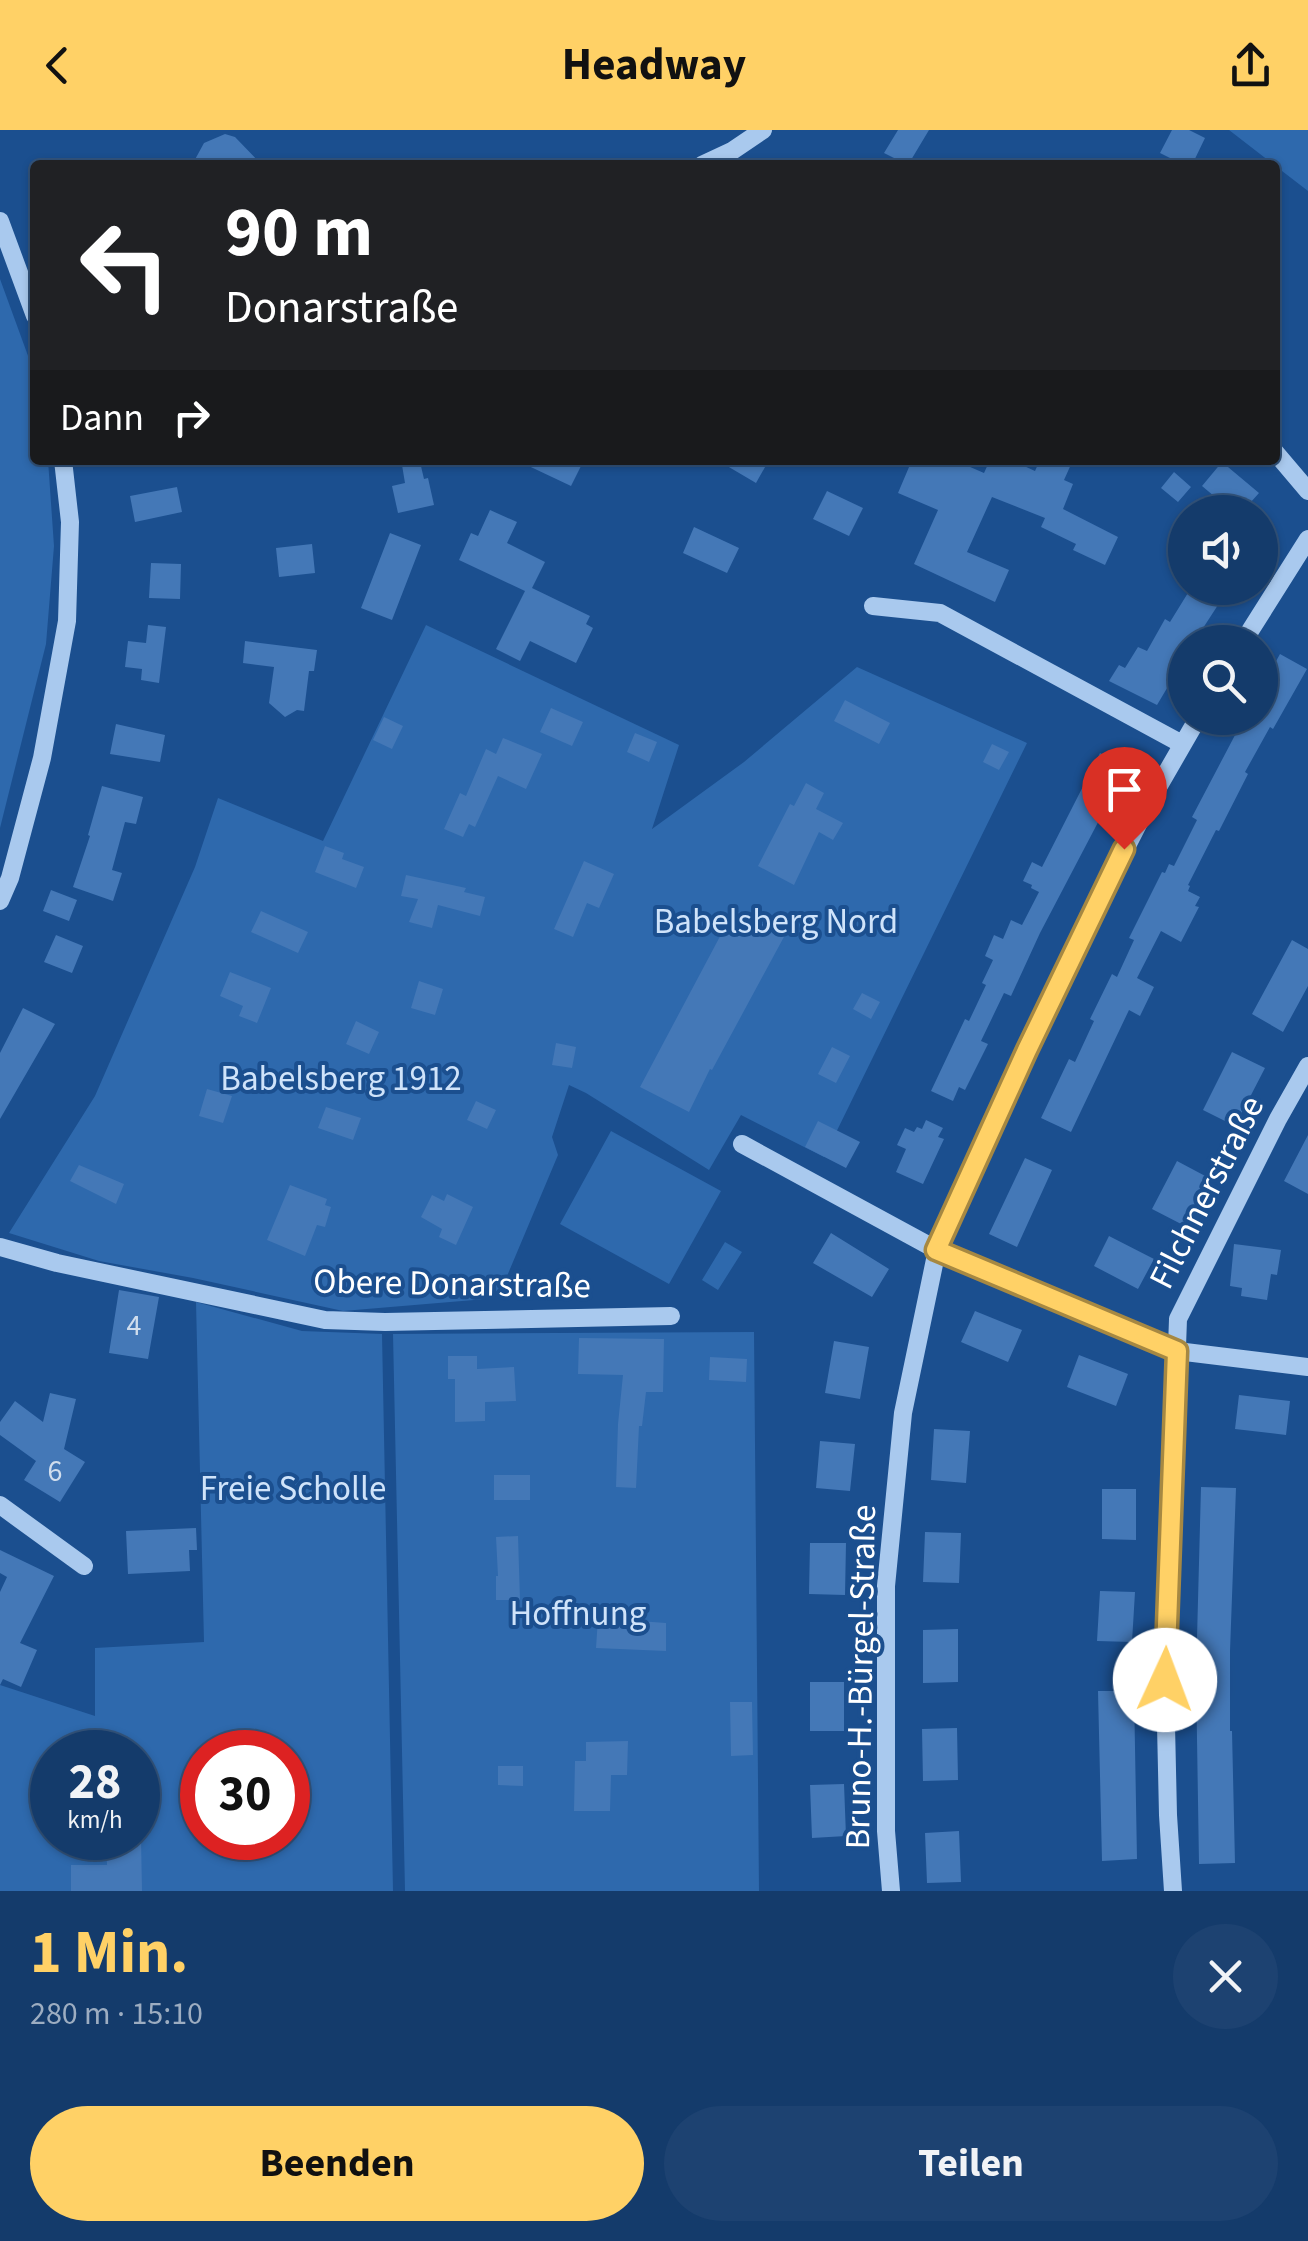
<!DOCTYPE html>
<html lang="de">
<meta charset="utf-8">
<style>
:root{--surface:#143b6b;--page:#1d4271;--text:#f1f3f6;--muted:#9dadc1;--line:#33557e;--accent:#ffd166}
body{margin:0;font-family:"Source Sans 3",sans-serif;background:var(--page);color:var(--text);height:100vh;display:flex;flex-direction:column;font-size:38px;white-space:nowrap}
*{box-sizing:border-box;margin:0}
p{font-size:32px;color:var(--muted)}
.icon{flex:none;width:55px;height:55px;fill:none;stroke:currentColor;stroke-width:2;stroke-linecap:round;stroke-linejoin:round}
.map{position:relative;height:1761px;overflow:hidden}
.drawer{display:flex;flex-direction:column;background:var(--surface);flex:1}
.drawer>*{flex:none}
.guide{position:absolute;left:30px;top:30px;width:1250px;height:305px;border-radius:10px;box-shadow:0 2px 8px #0004,0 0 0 2px var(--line);background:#202124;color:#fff;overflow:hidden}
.controls{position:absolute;left:1168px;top:365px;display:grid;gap:20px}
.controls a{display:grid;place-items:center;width:110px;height:110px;border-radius:50%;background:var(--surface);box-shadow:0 2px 8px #0004,0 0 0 2px var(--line);font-size:50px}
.speed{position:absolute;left:30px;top:1600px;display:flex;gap:20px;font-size:50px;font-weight:700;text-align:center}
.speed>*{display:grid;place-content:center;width:130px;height:130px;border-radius:50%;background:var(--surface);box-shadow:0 2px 8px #0004,0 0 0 2px var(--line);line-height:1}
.speed small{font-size:25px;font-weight:400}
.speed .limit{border:15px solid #d22;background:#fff;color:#111}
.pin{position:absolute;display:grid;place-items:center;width:85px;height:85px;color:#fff;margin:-102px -42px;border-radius:50% 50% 50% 0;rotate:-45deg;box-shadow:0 0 10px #0007}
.pin .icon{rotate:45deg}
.me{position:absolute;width:110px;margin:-55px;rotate:2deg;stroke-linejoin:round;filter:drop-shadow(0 0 8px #0008)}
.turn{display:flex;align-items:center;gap:35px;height:210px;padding:0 30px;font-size:45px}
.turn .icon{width:130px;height:130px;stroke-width:2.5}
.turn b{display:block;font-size:70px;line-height:85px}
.then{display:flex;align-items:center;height:95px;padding:0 30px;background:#0003;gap:20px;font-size:38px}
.round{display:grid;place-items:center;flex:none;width:105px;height:105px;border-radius:52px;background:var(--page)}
.summary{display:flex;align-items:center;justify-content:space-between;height:170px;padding:0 30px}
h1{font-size:60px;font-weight:700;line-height:75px;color:var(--accent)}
.primary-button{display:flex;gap:20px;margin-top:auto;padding:20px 30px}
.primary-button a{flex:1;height:115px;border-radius:60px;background:var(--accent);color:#111;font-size:40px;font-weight:700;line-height:115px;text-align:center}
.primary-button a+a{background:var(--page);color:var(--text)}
header{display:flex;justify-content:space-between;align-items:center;height:130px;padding:0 30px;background:var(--accent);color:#111;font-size:45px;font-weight:700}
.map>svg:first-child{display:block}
.green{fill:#2e69ad;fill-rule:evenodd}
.building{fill:#4478b7}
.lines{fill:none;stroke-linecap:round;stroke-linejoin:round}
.minor{stroke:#a9c9ee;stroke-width:18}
.route-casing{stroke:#a68842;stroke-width:25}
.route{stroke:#ffd166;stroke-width:18}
.labels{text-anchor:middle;stroke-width:8;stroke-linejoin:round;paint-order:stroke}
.number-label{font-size:30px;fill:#d0dded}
.park-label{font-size:35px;fill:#cfe3fa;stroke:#1b4f8f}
.street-label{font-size:35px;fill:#fff;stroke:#1b4f8f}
</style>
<header><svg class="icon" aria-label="back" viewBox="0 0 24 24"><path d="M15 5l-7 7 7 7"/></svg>Headway<svg class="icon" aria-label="share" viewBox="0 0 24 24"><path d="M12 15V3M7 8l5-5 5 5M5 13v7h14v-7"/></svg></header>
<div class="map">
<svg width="1308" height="1761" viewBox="0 0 1308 1761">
<rect width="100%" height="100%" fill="#1b4f8f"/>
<path class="green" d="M1229 0H1308V61Z
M0 149 35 245V330H48L54 416 46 514 0 698Z
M426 495 679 615 652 699 744 632 857 537 1027 613 824 1027 741 985 709 1040 586 963 569 955 552 1007 558 1025 502 1158 493 1168 474 1170 343 1181 193 1148 99 1131 9 1103 95 966 195 737 218 668 323 711Z
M611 1001 721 1061 669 1154 560 1094Z
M725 1112 742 1122 718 1160 702 1150Z
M196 1172 302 1201 382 1204 393 1761H0V1555L95 1586V1518L204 1512ZM52 1622H138V1708H52ZM202 1622H288V1708H202Z
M754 1202 759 1761H405L393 1204Z"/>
<path class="building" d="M898 0H929L908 35 884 23Z
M1172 0H1189L1205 8 1192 35H1184L1160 23Z
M225 4 235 7 262 35H192L204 13Z
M516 330H584L571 356Z
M717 330H769L756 353Z
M912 330H954L984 343 990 330H1011L1035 341 1040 330H1073L1064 350 1073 354 1063 379 1118 407 1105 435 1073 420 1076 414 1041 397 1045 388 992 367 967 422 1009 440 995 472 914 434 938 380 898 363Z
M420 332 424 349 428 348 434 375 398 383 392 356 405 353 402 335Z
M1222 332 1259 363 1242 382H1233L1202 356Z
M1174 342 1191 357 1178 372 1161 358Z
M177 357 182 382 135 392 130 366Z
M827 361 863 378 849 406 813 389Z
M490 380 517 392 507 413 545 432 532 458 590 486 586 494 593 498 576 533 530 511 520 531 496 519 525 461 459 430 471 403 478 406Z
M694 397 739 418 727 443 683 423Z
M390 403 421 415 392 490 361 478Z
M312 414 315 443 279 447 276 418Z
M151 433 181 434 180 469 149 468Z
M1191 458H1229L1194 512H1185V528L1157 575 1109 551 1119 535 1125 538 1138 517 1147 521 1165 489 1170 492Z
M148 495 166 497 159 553 141 550 142 539 125 537 128 511 146 513Z
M245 511 317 520 314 541H309L304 581 297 580 285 587 269 573 274 537 243 533Z
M1280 524 1307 539 1273 599 1270 597 1245 642 1248 644 1219 701 1216 700 1188 755 1190 756 1188 761 1200 767 1195 776 1199 777 1181 812 1161 801 1137 848 1154 857 1140 886 1129 880 1071 1002 1041 988 1069 929 1075 932 1094 891 1090 889 1112 844 1117 847 1134 810 1129 808 1162 742 1165 743 1169 734 1174 736 1197 690 1192 687 1244 588H1260V560Z
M845 570 890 593 879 614 834 591Z
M551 578 583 592 572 616 540 602Z
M384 587 403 596 392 619 373 610Z
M116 594 165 605 160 632 110 624Z
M635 603 657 612 649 632 627 622Z
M503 608 542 624 526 659 498 646 475 697 469 694 463 707 444 699 460 663 466 666 486 619 496 624Z
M992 614 1009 622 999 640 983 632Z
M1100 623 1127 637 1040 803 1011 866 1004 863 981 911 988 914 965 960 959 957 953 971 931 961 965 889 969 891 986 855 982 853 993 830 985 826 994 805 1003 809 1011 790 1022 795 1039 762 1031 758 1032 755 1023 751 1032 732 1042 737Z
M806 653 824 663 816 679 843 693 833 710 819 702 794 755 758 736 790 674 794 676Z
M102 656 143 667 136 694 125 692 112 740 122 743 113 771 73 757 90 706 88 705Z
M325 716 344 723 342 729 364 737 356 758 315 742Z
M584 731 614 744 599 778 587 773 573 807 554 799Z
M406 745 466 758 464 762 485 767 480 786 438 775 432 798 409 792 418 769 401 766Z
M51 760 77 770 69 791 43 781Z
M734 780 785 805 712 940 710 939 689 982 640 957Z
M261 781 308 802 298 823 251 802Z
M56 805 83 816 72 843 44 832Z
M1292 810 1308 819V856L1283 902 1252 884Z
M230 842 271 858 257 893 239 886 243 876 220 866Z
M419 851 443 859 435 885 411 878Z
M862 863 880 872 871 889 853 879Z
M23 878 55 894 0 989V923Z
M356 891 379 902 369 924 346 914Z
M556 913 576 917 572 938 552 935Z
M832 917 850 926 836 953 818 944Z
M1232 922 1265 938 1235 996 1203 980Z
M207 959 232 966 223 993 199 986Z
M476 971 496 980 487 999 467 990Z
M326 977 361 988 353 1010 318 998Z
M926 990 943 998 938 1007 944 1009 923 1054 896 1042 906 1019 897 1015 905 998 914 1002 917 997 922 999Z
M818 991 860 1012 846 1038 805 1017Z
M1308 1005V1064L1284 1051Z
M1025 1028 1052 1040 1017 1117 989 1104Z
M1177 1031 1209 1048 1185 1096 1152 1079Z
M79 1035 124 1054 116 1074 70 1051Z
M290 1055 327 1069 325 1075 331 1077 325 1097 317 1095 305 1126 267 1110Z
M447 1064 473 1077 456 1115 439 1107 442 1099 421 1087 432 1065 444 1071Z
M831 1103 889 1139 872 1167 813 1133Z
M1109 1106 1154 1129 1138 1159 1094 1136Z
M1234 1114 1281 1120 1277 1145 1271 1144 1267 1170 1241 1166 1242 1158 1230 1156Z
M119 1160 159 1167 148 1229 109 1223Z
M975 1181 1022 1200 1008 1232 961 1212Z
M579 1208 664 1209 663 1262H646L642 1296H639L636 1358 616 1357 618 1294 623 1245 578 1244Z
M834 1211 869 1217 860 1269 825 1263Z
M1079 1225 1128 1244 1116 1276 1067 1257Z
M448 1226H477V1239L514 1237 516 1271 485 1272V1291L455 1292V1249H448Z
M710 1227 747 1229 746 1252 709 1250Z
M50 1263 76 1269 64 1319 85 1332 60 1372 24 1350 36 1331 0 1305V1292L15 1271 43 1292Z
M1239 1265 1290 1271 1286 1305 1235 1299Z
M934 1299 970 1301 966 1353 931 1350Z
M820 1311 855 1314 850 1361 816 1358Z
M494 1345H530V1370H494Z
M1201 1357 1236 1358 1230 1521V1601H1232L1235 1733 1199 1734 1196 1546Z
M1102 1359H1136V1410L1102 1409Z
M196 1398 197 1420H189L190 1441 128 1444 126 1401Z
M925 1402 961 1403 959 1453 923 1452Z
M518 1406 520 1470H496V1446H498L496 1407Z
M810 1413H846L845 1465 809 1464Z
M0 1420 54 1446 20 1513 37 1520 21 1557 3 1549 0 1555V1462L7 1447 0 1443Z
M1100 1461 1135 1462 1132 1512 1097 1511Z
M598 1488 666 1493V1521L596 1518Z
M958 1499V1552L923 1553V1500Z
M810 1552H844V1601H810Z
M1098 1561H1134L1137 1729 1102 1731Z
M730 1572H752L753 1625 731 1626Z
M957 1598 958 1650 923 1651 922 1599Z
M628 1611 627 1645H611L610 1681H574L575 1631H586V1612Z
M498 1636H523V1656L498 1655Z
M844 1654 846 1706 812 1708 810 1655Z
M959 1701 961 1752 927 1753 925 1703Z
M106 1708H141L142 1761H71V1735H107Z"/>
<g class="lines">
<path class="minor" d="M702 35 732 21 763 0
M0 91 35 186
M1275 322 1308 361
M873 476 940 483 1182 614
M1243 512 1308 409
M0 771 10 748 42 628 67 491 70 392 63 330
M742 1014 937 1120 1177 1221 1308 1237
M0 1117 57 1133 325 1190 385 1192 671 1186
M0 1375 84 1436
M891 1761 886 1701V1456L903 1283 937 1120 1027 920 1095 778 1149 673 1198 588
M1173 1761 1168 1685 1165 1550 1178 1189 1278 989 1308 936"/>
</g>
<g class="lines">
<g class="route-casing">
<path id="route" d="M1124 719 1027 920 936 1120 1177 1221 1165 1550"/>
</g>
<use href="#route" class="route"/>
</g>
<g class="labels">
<g class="number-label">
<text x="134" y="1205">4</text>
<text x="55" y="1351">6</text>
</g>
<g class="park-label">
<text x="776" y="803">Babelsberg Nord</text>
<text x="341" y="960">Babelsberg 1912</text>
<text x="293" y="1370">Freie Scholle</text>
<text x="578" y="1495">Hoffnung</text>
</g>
<g class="street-label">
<text transform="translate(1206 1062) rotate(-63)" y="12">Filchnerstraße</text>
<text transform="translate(452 1153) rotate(1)" y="12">Obere Donarstraße</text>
<text transform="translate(860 1547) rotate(-89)" y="12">Bruno-H.-Bürgel-Straße</text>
</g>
</g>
</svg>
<div class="controls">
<a><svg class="icon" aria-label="sound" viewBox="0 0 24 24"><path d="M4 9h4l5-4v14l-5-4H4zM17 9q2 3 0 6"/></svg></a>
<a><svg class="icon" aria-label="search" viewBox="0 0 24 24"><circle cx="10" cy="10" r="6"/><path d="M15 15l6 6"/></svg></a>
</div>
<div class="speed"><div>28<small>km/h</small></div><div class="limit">30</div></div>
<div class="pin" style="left:1124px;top:719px;background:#d93025"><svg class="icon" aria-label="arrive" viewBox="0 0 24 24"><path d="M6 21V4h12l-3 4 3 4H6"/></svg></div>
<svg class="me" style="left:1165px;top:1550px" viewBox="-20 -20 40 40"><circle r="19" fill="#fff"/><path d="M0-13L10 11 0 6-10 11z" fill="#ffd166"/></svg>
<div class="guide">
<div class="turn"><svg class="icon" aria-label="left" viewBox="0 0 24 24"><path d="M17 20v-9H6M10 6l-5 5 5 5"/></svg><div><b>90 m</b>Donarstraße</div></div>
<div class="then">Dann<svg class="icon" aria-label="right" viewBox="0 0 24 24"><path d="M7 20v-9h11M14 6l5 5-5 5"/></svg></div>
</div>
</div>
<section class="drawer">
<div class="summary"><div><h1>1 Min.</h1><p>280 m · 15:10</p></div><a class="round"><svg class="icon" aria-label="close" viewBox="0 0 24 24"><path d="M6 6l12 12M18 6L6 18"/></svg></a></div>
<div class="primary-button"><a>Beenden</a><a>Teilen</a></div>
</section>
